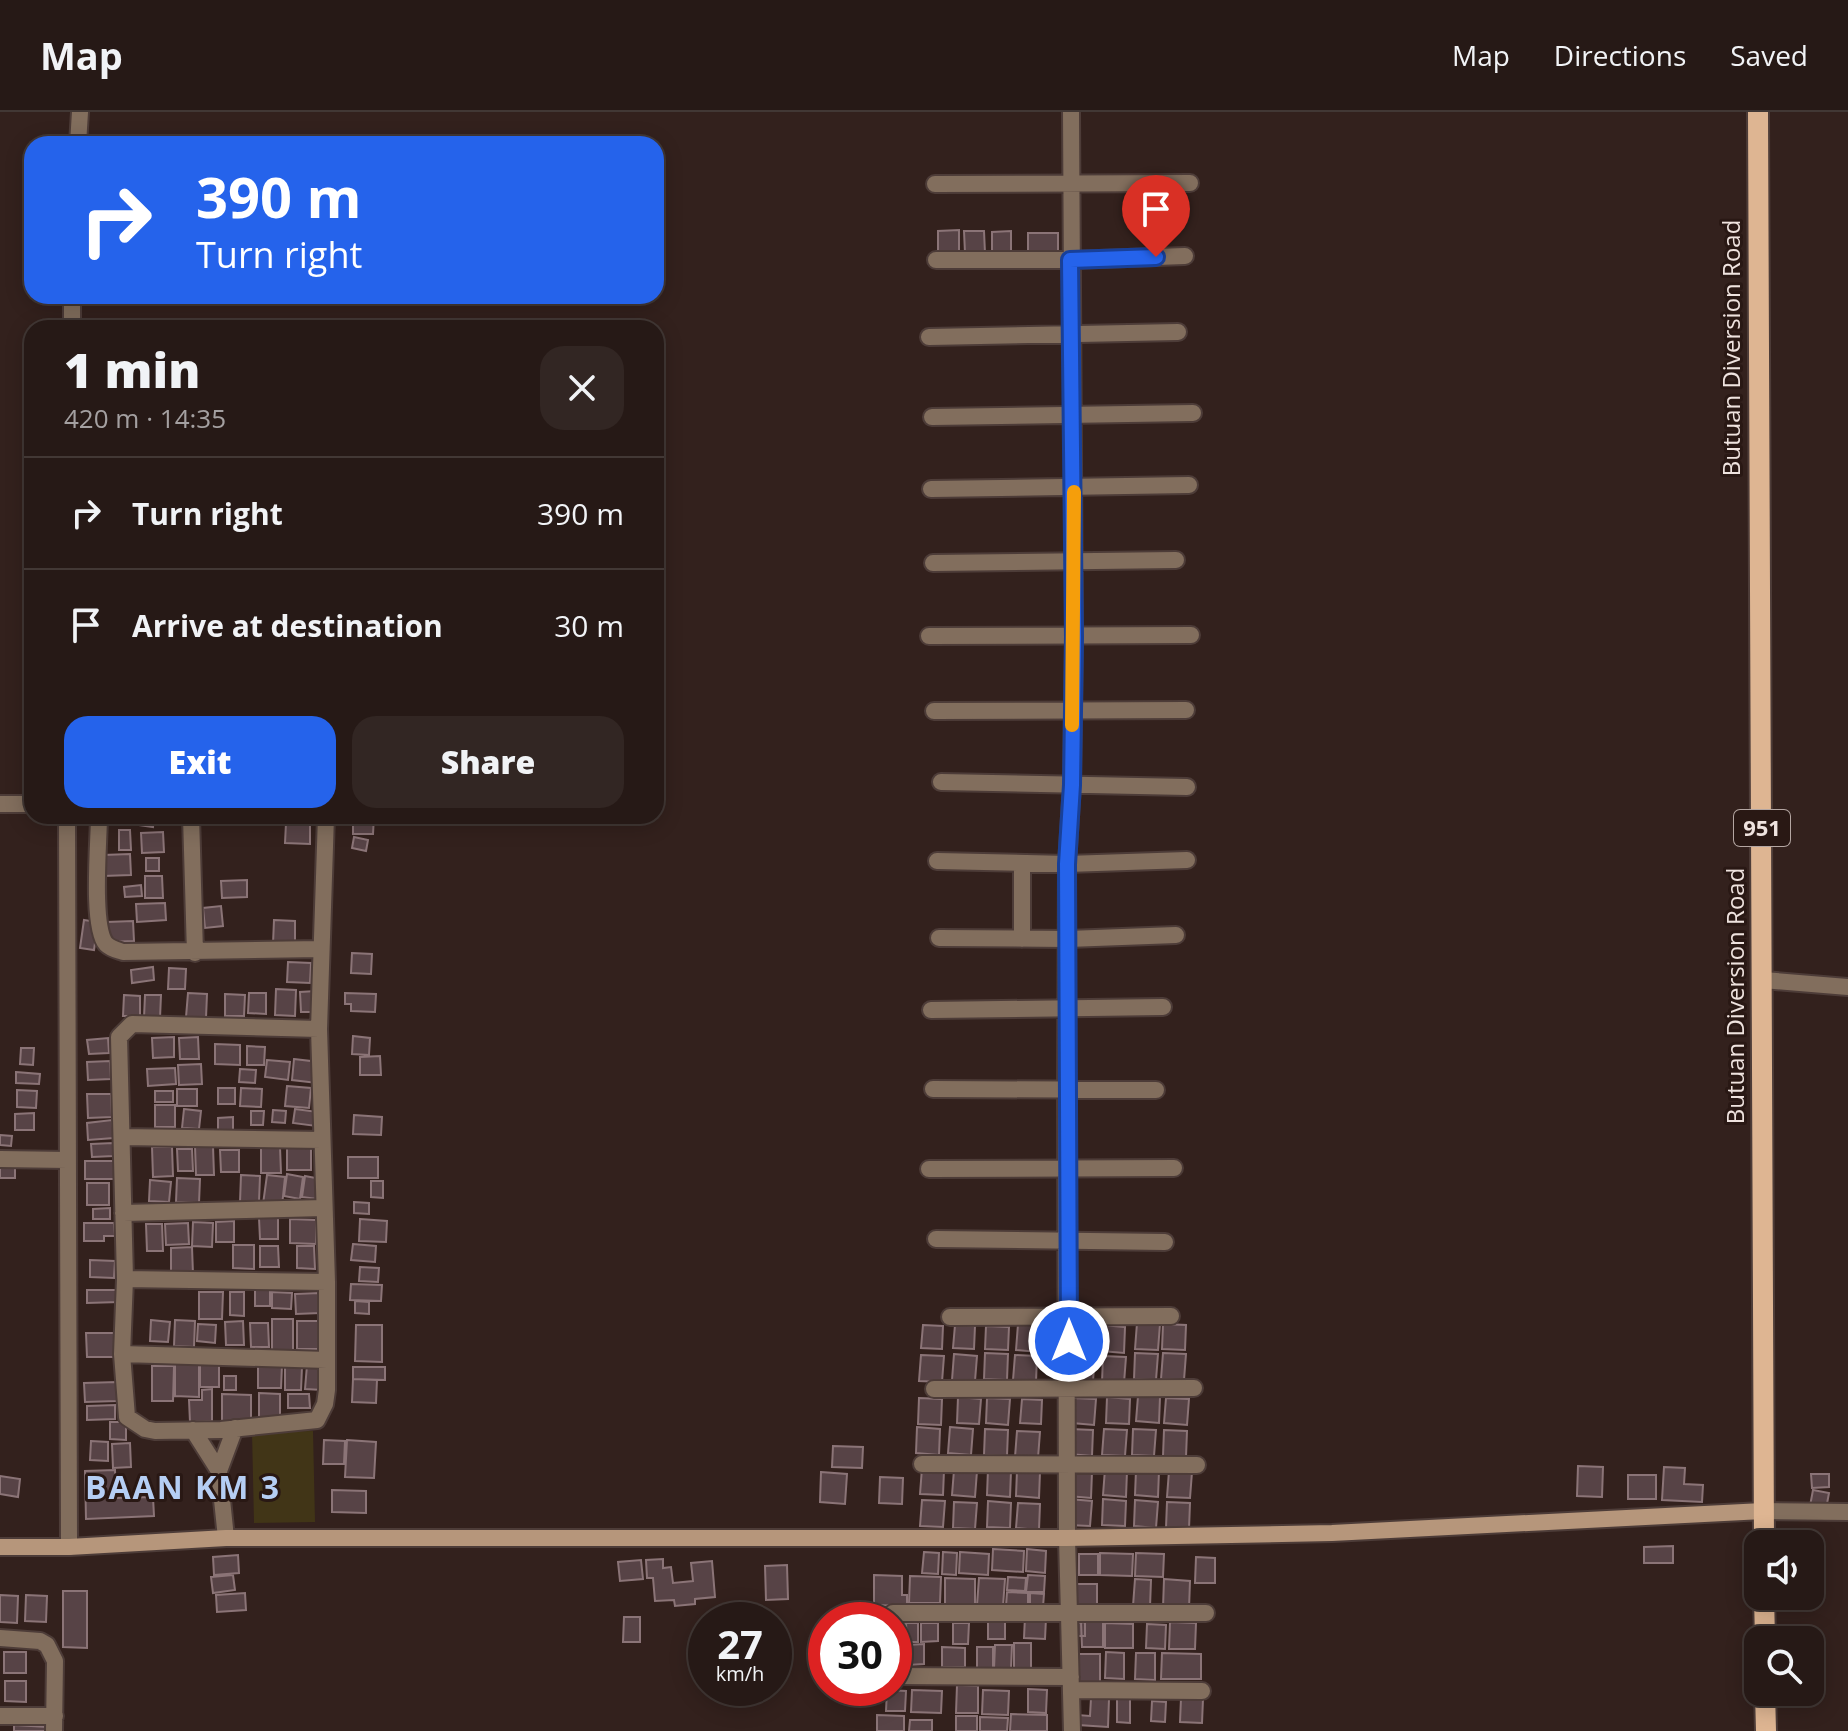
<!DOCTYPE html>
<meta charset="utf-8">
<style>
:root{--surface:#261916;--page:#322623;--text:#f1f3f6;--muted:#a4a0a1;--line:#423835;--accent:#2563eb}
body{margin:0;font-family:"Open Sans",sans-serif;background:var(--page);color:var(--text);height:100vh;display:flex;flex-direction:column;font-size:30px;white-space:nowrap}
*{box-sizing:border-box;margin:0}
p{font-size:26px;color:var(--muted)}
.icon{flex:none;width:44px;height:44px;fill:none;stroke:currentColor;stroke-width:2;stroke-linecap:round;stroke-linejoin:round}
.map{position:relative;flex:1;overflow:hidden}
.panel{position:absolute;left:24px;top:208px;width:640px;height:504px;display:flex;flex-direction:column;background:var(--surface);border-radius:24px;box-shadow:0 4px 20px #0003,0 0 0 2px var(--line)}
.panel>*{flex:none}
.banner{position:absolute;left:24px;top:24px;width:640px;height:168px;border-radius:24px;box-shadow:0 4px 20px #0003,0 0 0 2px var(--line);background:#2563eb;color:#fff;overflow:hidden}
.buttons{position:absolute;left:1744px;top:1418px;display:grid;gap:16px}
.buttons a{display:grid;place-items:center;width:80px;height:80px;border-radius:16px;background:var(--surface);box-shadow:0 4px 20px #0003,0 0 0 2px var(--line);font-size:40px}
.speed{position:absolute;left:688px;top:1490px;display:flex;gap:16px;font-size:40px;font-weight:700;text-align:center}
.speed>*{display:grid;place-content:center;width:104px;height:104px;border-radius:50%;background:var(--surface);box-shadow:0 4px 20px #0003,0 0 0 2px var(--line);line-height:1}
.speed small{font-size:20px;font-weight:400}
.speed .limit{border:12px solid #d22;background:#fff;color:#111}
.pin{position:absolute;display:grid;place-items:center;width:68px;height:68px;color:#fff;margin:-82px -34px;border-radius:50% 50% 50% 0;rotate:-45deg;box-shadow:0 0 8px #0007}
.pin .icon{rotate:45deg}
.me{position:absolute;width:88px;margin:-44px;rotate:0deg;stroke-linejoin:round;filter:drop-shadow(0 0 6px #0008)}
.turn{display:flex;align-items:center;gap:28px;height:168px;padding:0 40px;font-size:36px}
.turn .icon{width:104px;height:104px;stroke-width:2.5}
.turn b{display:block;font-size:56px;line-height:68px}
.round{display:grid;place-items:center;flex:none;width:84px;height:84px;border-radius:24px;background:var(--page)}
.head{display:flex;align-items:center;justify-content:space-between;height:136px;padding:0 40px}
h1{font-size:48px;font-weight:800;line-height:60px}
.action{display:flex;gap:16px;margin-top:auto;padding:16px 40px}
.action a{flex:1;height:92px;border-radius:24px;background:var(--accent);color:#fff;font-size:32px;font-weight:800;line-height:92px;text-align:center}
.action a+a{background:var(--page);color:var(--text)}
ul{padding:0;list-style:none}
li{display:flex;align-items:center;gap:24px;height:112px;padding:0 40px;border-top:2px solid var(--line)}
li div{flex:1}
li b{display:block;font-size:30px}
li em{font-style:normal}
header{display:flex;align-items:center;gap:48px;box-sizing:border-box;height:112px;padding:0 40px;background:var(--surface);border-bottom:2px solid var(--line)}
header strong{font-size:38px}
nav{display:flex;gap:44px;margin-inline-start:auto;font-size:28px}
.map>svg:first-child{display:block}
.green{fill:#413517}
.building{fill:#574346;stroke:#8b7477;stroke-width:2}
.lines{fill:none;stroke-linecap:round;stroke-linejoin:round}
.street-casing{stroke:#4d3c38;stroke-width:20}
.secondary-casing{stroke:#4d3c38;stroke-width:20}
.primary-casing{stroke:#4d3c38;stroke-width:24}
.street{stroke:#826e5d;stroke-width:16}
.secondary{stroke:#b6967b;stroke-width:16}
.primary{stroke:#deb592;stroke-width:20}
.route-casing{stroke:#184099;stroke-width:20}
.route{stroke:#2563eb;stroke-width:14}
.slow{stroke:#f59e0b;stroke-width:14}
.labels{text-anchor:middle;stroke-width:6;stroke-linejoin:round;paint-order:stroke}
.shield{fill:#291814;stroke:#b4a6a2;stroke-width:2}
.shield-label{font-size:22px;font-weight:bold;fill:#efe3df}
.street-label{font-size:24px;fill:#efe3df;stroke:#291814}
.district-label{font-size:32px;font-weight:bold;letter-spacing:2px;fill:#b5cef4;stroke:#291814}
</style>
<header>
<strong>Map</strong>
<nav><a>Map</a><a>Directions</a><a>Saved</a></nav>
</header>
<div class="map">
<svg width="1848" height="1619" viewBox="0 0 1848 1619">
<rect width="100%" height="100%" fill="#33211d"/>
<path class="green" d="M313 1319 315 1410 254 1411 252 1320Z"/>
<path class="building" d="M959 118V141H938V119Z
M964 119H984L985 141H965Z
M1011 119V141L992 142V120Z
M1028 121H1058V143H1028Z
M139 704H154L153 715 138 713Z
M347 704H374L373 722H353V712H347Z
M286 711 310 712V732L285 731Z
M119 718H130L131 738H119Z
M163 720 164 740 142 741 141 721Z
M354 725 368 728 366 739 352 736Z
M130 742 131 763 103 764V743Z
M146 746H159V759H146Z
M145 764H162L163 786H145Z
M247 768V785L222 786 221 769Z
M141 773 142 784 125 785 124 775Z
M165 791 166 808 137 810 136 792Z
M221 794 223 814 205 816 203 796Z
M84 808 98 810 94 838 80 836Z
M274 808 295 809V832H273Z
M133 809 134 829 108 830 107 810Z
M352 841 372 842 371 862 351 861Z
M288 850 311 851 310 871 287 870Z
M153 855 154 868 132 871 131 858Z
M169 856 186 857 185 877H168Z
M276 877 296 878 295 904 275 903Z
M316 879V900H301L300 880Z
M188 881 207 882 206 906 186 905Z
M249 881H266V902L248 901Z
M345 881 376 882 375 900 351 899V892H345Z
M225 882 245 883 244 904H225Z
M124 883 140 884V904H123Z
M145 883H161L160 906H144Z
M353 924 370 926 369 943 352 942Z
M174 925V945L153 946 152 926Z
M198 925 199 947H180L179 926Z
M108 926 109 941 89 942 87 928Z
M215 932 240 933V953L215 952Z
M247 934 265 935 264 953H247Z
M21 936H34L33 953 20 952Z
M380 944 381 963H360V945Z
M294 947 319 950 317 971 292 968Z
M267 948 290 950 288 968 265 965Z
M110 949 111 967 88 968 87 950Z
M201 952 202 972 179 973 178 953Z
M175 956 176 972 148 974 147 957Z
M240 957 256 958 255 971 239 970Z
M16 960 40 962 39 972 16 971Z
M287 974 311 976 309 996 285 994Z
M218 976H235V992H218Z
M241 976 262 977 261 995 240 994Z
M177 977H197V994H177Z
M17 978 37 979 36 996 17 995Z
M155 979H173V990H155Z
M87 982H111L112 1005 88 1006Z
M155 993H175V1015H155Z
M184 997 201 999 199 1017 182 1016Z
M295 997 318 1000 316 1014 293 1011Z
M273 998 286 999 285 1011 272 1010Z
M251 999H264L263 1013H251Z
M34 1001V1018H15V1002Z
M354 1003 382 1005 381 1023 353 1022Z
M233 1005V1019L218 1020V1006Z
M112 1008 114 1026 88 1028 87 1011Z
M0 1023 12 1024 11 1034 0 1033Z
M113 1031 114 1044 92 1045 91 1032Z
M195 1034H213L214 1063H196Z
M287 1034H311V1058H287Z
M152 1035H172L173 1064 153 1065Z
M280 1035 281 1061H261V1036Z
M177 1037H192L193 1059H178Z
M220 1038H239V1060H221Z
M348 1045H378V1066H348Z
M85 1049H115V1067H85Z
M15 1055V1066H0V1056Z
M287 1062 303 1065 300 1087 284 1084Z
M241 1063 260 1064 259 1090H240Z
M267 1063 285 1065 282 1094 263 1092Z
M305 1064 321 1067 317 1087 302 1085Z
M177 1066 200 1067 199 1091 176 1090Z
M150 1068 171 1070 169 1090 149 1089Z
M371 1069H383V1086L371 1085Z
M87 1071H109V1093H87Z
M354 1090 369 1091V1102L354 1101Z
M110 1096V1107H93V1097Z
M259 1106H278V1127H260Z
M290 1107 316 1108V1132L290 1131Z
M360 1107 387 1109 386 1130 359 1129Z
M234 1109V1130H216V1110Z
M193 1110 213 1111 212 1135 192 1134Z
M84 1111H114L115 1124H104V1129H84Z
M188 1111 189 1132 166 1133 165 1112Z
M146 1112H162L163 1139H147Z
M353 1132 376 1134 375 1150 351 1148Z
M233 1133H254V1157L233 1156Z
M260 1134H278L279 1155H260Z
M297 1134H314L315 1157 297 1156Z
M192 1135 193 1162 171 1163V1136Z
M90 1148 115 1149 114 1166 90 1165Z
M360 1155 379 1156 378 1170 359 1169Z
M351 1172 382 1173 381 1189 350 1188Z
M255 1176H270V1194H255Z
M87 1178H119V1190L87 1191Z
M199 1180H223L222 1207H199Z
M230 1180H244V1204L230 1203Z
M272 1180 292 1181 291 1197 272 1196Z
M319 1181 320 1201 296 1202 295 1182Z
M355 1189 369 1190V1202L355 1201Z
M272 1207H293V1238H272Z
M151 1208 170 1210 168 1230 150 1229Z
M175 1208 195 1209 194 1235 174 1234Z
M243 1209 244 1233H226L225 1210Z
M297 1209H326V1219H318V1237H297Z
M250 1211H268L269 1235H251Z
M1137 1211 1160 1212 1158 1238 1135 1237Z
M198 1212 216 1213 215 1231 197 1229Z
M1018 1212 1041 1214 1039 1240 1016 1238Z
M1163 1212 1186 1213 1185 1238 1162 1237Z
M356 1213H382V1250L355 1249Z
M923 1213 943 1214 942 1237 921 1236Z
M955 1213 975 1214 974 1237 953 1236Z
M1102 1213 1125 1215 1124 1241 1101 1239Z
M986 1214 1009 1215 1008 1238 985 1237Z
M1074 1214 1094 1215 1093 1239 1073 1238Z
M86 1221H115V1245H87Z
M985 1241 1008 1242 1007 1268 984 1267Z
M1135 1241 1158 1242 1156 1268 1134 1267Z
M1163 1241 1186 1242 1184 1268 1161 1267Z
M954 1242 977 1244 975 1269 952 1268Z
M1072 1242 1095 1243 1093 1269 1070 1268Z
M921 1243 944 1244 942 1270 919 1269Z
M1015 1243 1037 1244 1036 1270 1013 1268Z
M1103 1244 1126 1245 1124 1271 1102 1270Z
M200 1250H219V1275H200Z
M175 1251H199V1285L175 1284Z
M258 1253H282L281 1276H258Z
M307 1253 323 1254 322 1278 305 1277Z
M152 1254H174L173 1289H152Z
M285 1255H302L301 1278H285Z
M353 1255H385V1268L353 1267Z
M224 1264H236V1278H224Z
M353 1267 377 1268 376 1291 352 1290Z
M117 1270V1289L85 1290 84 1271Z
M212 1277V1309L190 1310 189 1288H202V1278Z
M259 1281 280 1282V1307H259Z
M222 1282 251 1283V1310H222Z
M288 1282H309L310 1296H288Z
M1138 1284 1160 1285 1159 1311 1136 1309Z
M958 1285 981 1287 979 1312 957 1311Z
M1107 1285 1130 1287 1129 1312 1106 1311Z
M919 1286 942 1287 941 1313 918 1312Z
M987 1286 1010 1287 1008 1313 986 1311Z
M1073 1286 1096 1287 1094 1313 1072 1311Z
M1166 1286 1189 1287 1187 1313 1164 1311Z
M1022 1287 1042 1288 1041 1312 1020 1311Z
M115 1293V1307L87 1308V1294Z
M110 1310H126V1328L110 1327Z
M917 1315 940 1317 939 1343 916 1341Z
M950 1315 973 1317 971 1343 948 1341Z
M985 1317 1008 1318 1007 1344 984 1343Z
M1070 1317 1093 1318 1092 1344 1069 1342Z
M1104 1317 1127 1318 1125 1344 1102 1343Z
M1133 1317 1156 1318 1154 1344 1132 1343Z
M1164 1318 1187 1319 1186 1345 1163 1344Z
M1017 1319 1040 1320 1038 1346 1015 1345Z
M324 1328 345 1329 344 1352H323Z
M347 1328 376 1330 374 1366 345 1365Z
M91 1329 108 1330V1349L90 1348Z
M130 1331 131 1355 113 1356 112 1332Z
M833 1334 863 1335 862 1356 832 1355Z
M1578 1354 1603 1355 1602 1385 1577 1384Z
M1664 1355 1685 1356 1684 1372 1703 1373 1702 1390 1662 1388Z
M922 1356 944 1358 943 1383 920 1382Z
M988 1357 1011 1359 1010 1385 987 1383Z
M1105 1357 1127 1359 1126 1385 1103 1383Z
M115 1358 116 1386 153 1385 154 1404 86 1407 85 1359Z
M954 1358 977 1359 975 1385 952 1383Z
M1017 1358 1040 1360 1039 1386 1016 1384Z
M1136 1358 1159 1359 1158 1385 1135 1383Z
M1070 1359 1092 1360 1091 1386 1068 1384Z
M1169 1359 1192 1360 1190 1386 1167 1385Z
M821 1360 847 1362 845 1392 820 1390Z
M1811 1362H1829V1375L1812 1376Z
M1628 1363H1656V1387H1628Z
M0 1364 20 1367 18 1385 0 1382Z
M880 1365 903 1366 902 1392 879 1391Z
M332 1378 366 1379V1401L332 1400Z
M1813 1378 1829 1381 1826 1397 1810 1394Z
M1069 1387 1092 1389 1090 1414 1068 1413Z
M1103 1387 1126 1389 1125 1414 1102 1413Z
M922 1388 945 1389 943 1415 920 1414Z
M1135 1388 1158 1390 1156 1416 1134 1414Z
M988 1389 1011 1391 1010 1416 987 1415Z
M954 1390 977 1391 975 1417 953 1416Z
M1167 1390 1190 1391 1189 1417 1166 1416Z
M1018 1391 1040 1392 1039 1418 1016 1416Z
M1673 1434V1451H1644V1435Z
M993 1437 1024 1439 1023 1460 992 1458Z
M1027 1437 1046 1439 1045 1461 1026 1459Z
M924 1440 939 1441 938 1462 922 1461Z
M943 1440 957 1441 956 1463 942 1462Z
M960 1440 989 1442 988 1463 959 1461Z
M1100 1441 1133 1442 1132 1464 1100 1463Z
M1136 1441 1164 1442 1163 1465 1135 1464Z
M1079 1442H1098V1463H1079Z
M238 1443 239 1461 214 1463 213 1445Z
M1196 1445 1215 1446V1471H1195Z
M663 1447V1456L671 1455 673 1471 693 1469 691 1451 712 1449 715 1485 695 1487V1492L675 1494 674 1488 655 1489 653 1466H647L646 1448Z
M641 1448 643 1467 620 1469 618 1450Z
M787 1453 788 1487 766 1488 765 1454Z
M233 1463 235 1478 213 1481 211 1465Z
M874 1463 902 1464V1483H907V1494L874 1493Z
M1028 1463 1045 1464 1044 1480H1026Z
M910 1464 941 1465 940 1491H909Z
M1008 1465 1026 1466 1025 1479 1007 1478Z
M945 1466 975 1467V1493L945 1492Z
M979 1466 1005 1467 1003 1494 977 1493Z
M1135 1467 1151 1468 1150 1495 1133 1494Z
M1164 1467 1190 1469 1189 1497 1163 1496Z
M1076 1472H1097V1495H1076Z
M63 1479H87V1536L63 1535Z
M1007 1480 1028 1481V1495L1006 1494Z
M245 1481 246 1498 217 1500 216 1483Z
M1030 1481 1044 1482 1043 1495 1030 1494Z
M0 1483 18 1484 17 1511 0 1510Z
M26 1483 47 1484 46 1510 25 1509Z
M1025 1504 1046 1506 1045 1527 1024 1526Z
M624 1505H640V1530H623Z
M988 1506H1005V1527H988Z
M1081 1510H1103V1535H1082Z
M1085 1510V1524H1073L1072 1511Z
M1170 1510 1196 1511 1195 1537H1169Z
M894 1511H905V1530L894 1531Z
M906 1511H918V1530H907Z
M921 1511H938V1529L921 1530Z
M953 1511H969L968 1532H953Z
M1105 1511 1133 1512V1536H1105Z
M1147 1512 1166 1513 1165 1537 1146 1536Z
M1014 1531H1031V1558L1014 1557Z
M905 1532 906 1554 894 1555V1533Z
M924 1532V1552L908 1553 907 1533Z
M995 1533H1012L1011 1557H994Z
M942 1535 965 1536V1555H942Z
M977 1535H993V1556H977Z
M4 1540H26V1561H4Z
M1106 1540 1124 1541V1567L1105 1566Z
M1136 1541H1155V1568L1135 1567Z
M1162 1541 1201 1542V1567H1161Z
M1079 1542H1100V1573H1079Z
M5 1569H26V1590L5 1589Z
M957 1573 978 1574V1601H956Z
M1028 1577 1047 1578 1046 1601 1028 1600Z
M887 1578 906 1579 905 1599H886Z
M912 1578 942 1579 941 1601 911 1600Z
M983 1578 1009 1579 1008 1603 982 1602Z
M1091 1586 1109 1587 1108 1615 1078 1613V1603L1090 1604Z
M1181 1586 1203 1587 1202 1611 1180 1610Z
M1117 1587H1130V1611L1117 1610Z
M1152 1589 1166 1590 1165 1610 1151 1609Z
M1011 1602 1047 1603V1619H1010Z
M877 1603 904 1604V1619H877Z
M956 1604H977V1619H956Z
M980 1605 1008 1606 1007 1619H980Z
M910 1608H932V1619H909Z
M14 1613 48 1615V1619H14Z"/>
<g class="lines">
<g class="street-casing">
<path id="street" d="M1071 0 1074 525 1072 673 1067 752 1066 979 1067 1426 1072 1619
M78 32 80 0
M935 72 1190 71
M936 148H1070L1185 144
M72 216V184
M929 225 1178 220
M932 305 1193 301
M931 377 1189 373
M933 451 1176 448
M929 524 1191 523
M934 599 1186 598
M941 670 1187 675
M0 692H32
M67 704 69 1435
M99 704C99 729 91 814 106 832 111 837 117 838 123 840L320 837
M191 704 195 841
M937 749 1067 752 1187 748
M1022 751V827
M939 826 1068 827 1176 823
M1763 868 1848 875
M931 898 1163 895
M319 917 132 912 119 925 125 1167 122 1242 127 1305 145 1317 155 1319 221 1318 317 1308 325 1292 327 1278V1170L319 917 326 704
M933 977 1156 978
M122 1025 322 1028
M0 1047 68 1048
M929 1057 1174 1056
M123 1101 324 1096
M936 1127 1165 1130
M125 1167 327 1170
M950 1205 1171 1204
M122 1242 327 1248
M934 1277 1194 1276
M193 1318 219 1359 226 1426
M922 1352 1197 1353
M219 1359 235 1316
M1763 1399 1848 1400
M893 1501H1206
M0 1526 40 1529 47 1533 55 1549 54 1619
M894 1564 1071 1565
M1072 1578 1202 1579
M0 1604H55"/>
</g>
<g class="secondary-casing">
<path id="secondary" d="M0 1435H69L226 1426H1067L1332 1421 1763 1399"/>
</g>
<g class="primary-casing">
<path id="primary" d="M1758 0 1764 1432
M1764 1484 1765 1528
M1765 1580 1766 1619"/>
</g>
<use href="#street" class="street"/>
<use href="#secondary" class="secondary"/>
<use href="#primary" class="primary"/>
</g>
<g class="lines">
<g class="route-casing">
<path id="route" d="M1069 1229 1067 752 1072 673 1074 525 1070 148 1156 145"/>
</g>
<use href="#route" class="route"/>
<path class="slow" d="M1072 613 1074 380"/>
</g>
<g class="labels">
<rect class="shield" x="1734" y="698" width="56" height="36" rx="6"/>
<g class="shield-label">
<text x="1762" y="724">951</text>
</g>
<g class="street-label">
<text transform="translate(1732 236) rotate(-90)" y="8">Butuan Diversion Road</text>
<text transform="translate(1736 884) rotate(-90)" y="8">Butuan Diversion Road</text>
</g>
<g class="district-label">
<text x="183" y="1387">BAAN KM 3</text>
</g>
</g>
</svg>
<div class="buttons">
<a><svg class="icon" aria-label="sound" viewBox="0 0 24 24"><path d="M4 9h4l5-4v14l-5-4H4zM17 9q2 3 0 6"/></svg></a>
<a><svg class="icon" aria-label="search" viewBox="0 0 24 24"><circle cx="10" cy="10" r="6"/><path d="M15 15l6 6"/></svg></a>
</div>
<div class="speed"><div>27<small>km/h</small></div><div class="limit">30</div></div>
<div class="pin" style="left:1156px;top:145px;background:#d93025"><svg class="icon" aria-label="arrive" viewBox="0 0 24 24"><path d="M6 21V4h12l-3 4 3 4H6"/></svg></div>
<svg class="me" style="left:1069px;top:1229px" viewBox="-20 -20 40 40"><circle r="17" fill="#2563eb" stroke="#fff" stroke-width="3"/><path d="M0-11L8 9 0 5-8 9z" fill="#fff"/></svg>
<div class="banner">
<div class="turn"><svg class="icon" aria-label="right" viewBox="0 0 24 24"><path d="M7 20v-9h11M14 6l5 5-5 5"/></svg><div><b>390 m</b>Turn right</div></div>
</div>
<section class="panel">
<div class="head"><div><h1>1 min</h1><p>420 m · 14:35</p></div><a class="round"><svg class="icon" aria-label="close" viewBox="0 0 24 24"><path d="M6 6l12 12M18 6L6 18"/></svg></a></div>
<ul>
<li><svg class="icon" aria-label="right" viewBox="0 0 24 24"><path d="M7 20v-9h11M14 6l5 5-5 5"/></svg><div><b>Turn right</b></div><em>390 m</em></li>
<li><svg class="icon" aria-label="arrive" viewBox="0 0 24 24"><path d="M6 21V4h12l-3 4 3 4H6"/></svg><div><b>Arrive at destination</b></div><em>30 m</em></li>
</ul>
<div class="action"><a>Exit</a><a>Share</a></div>
</section>
</div>
